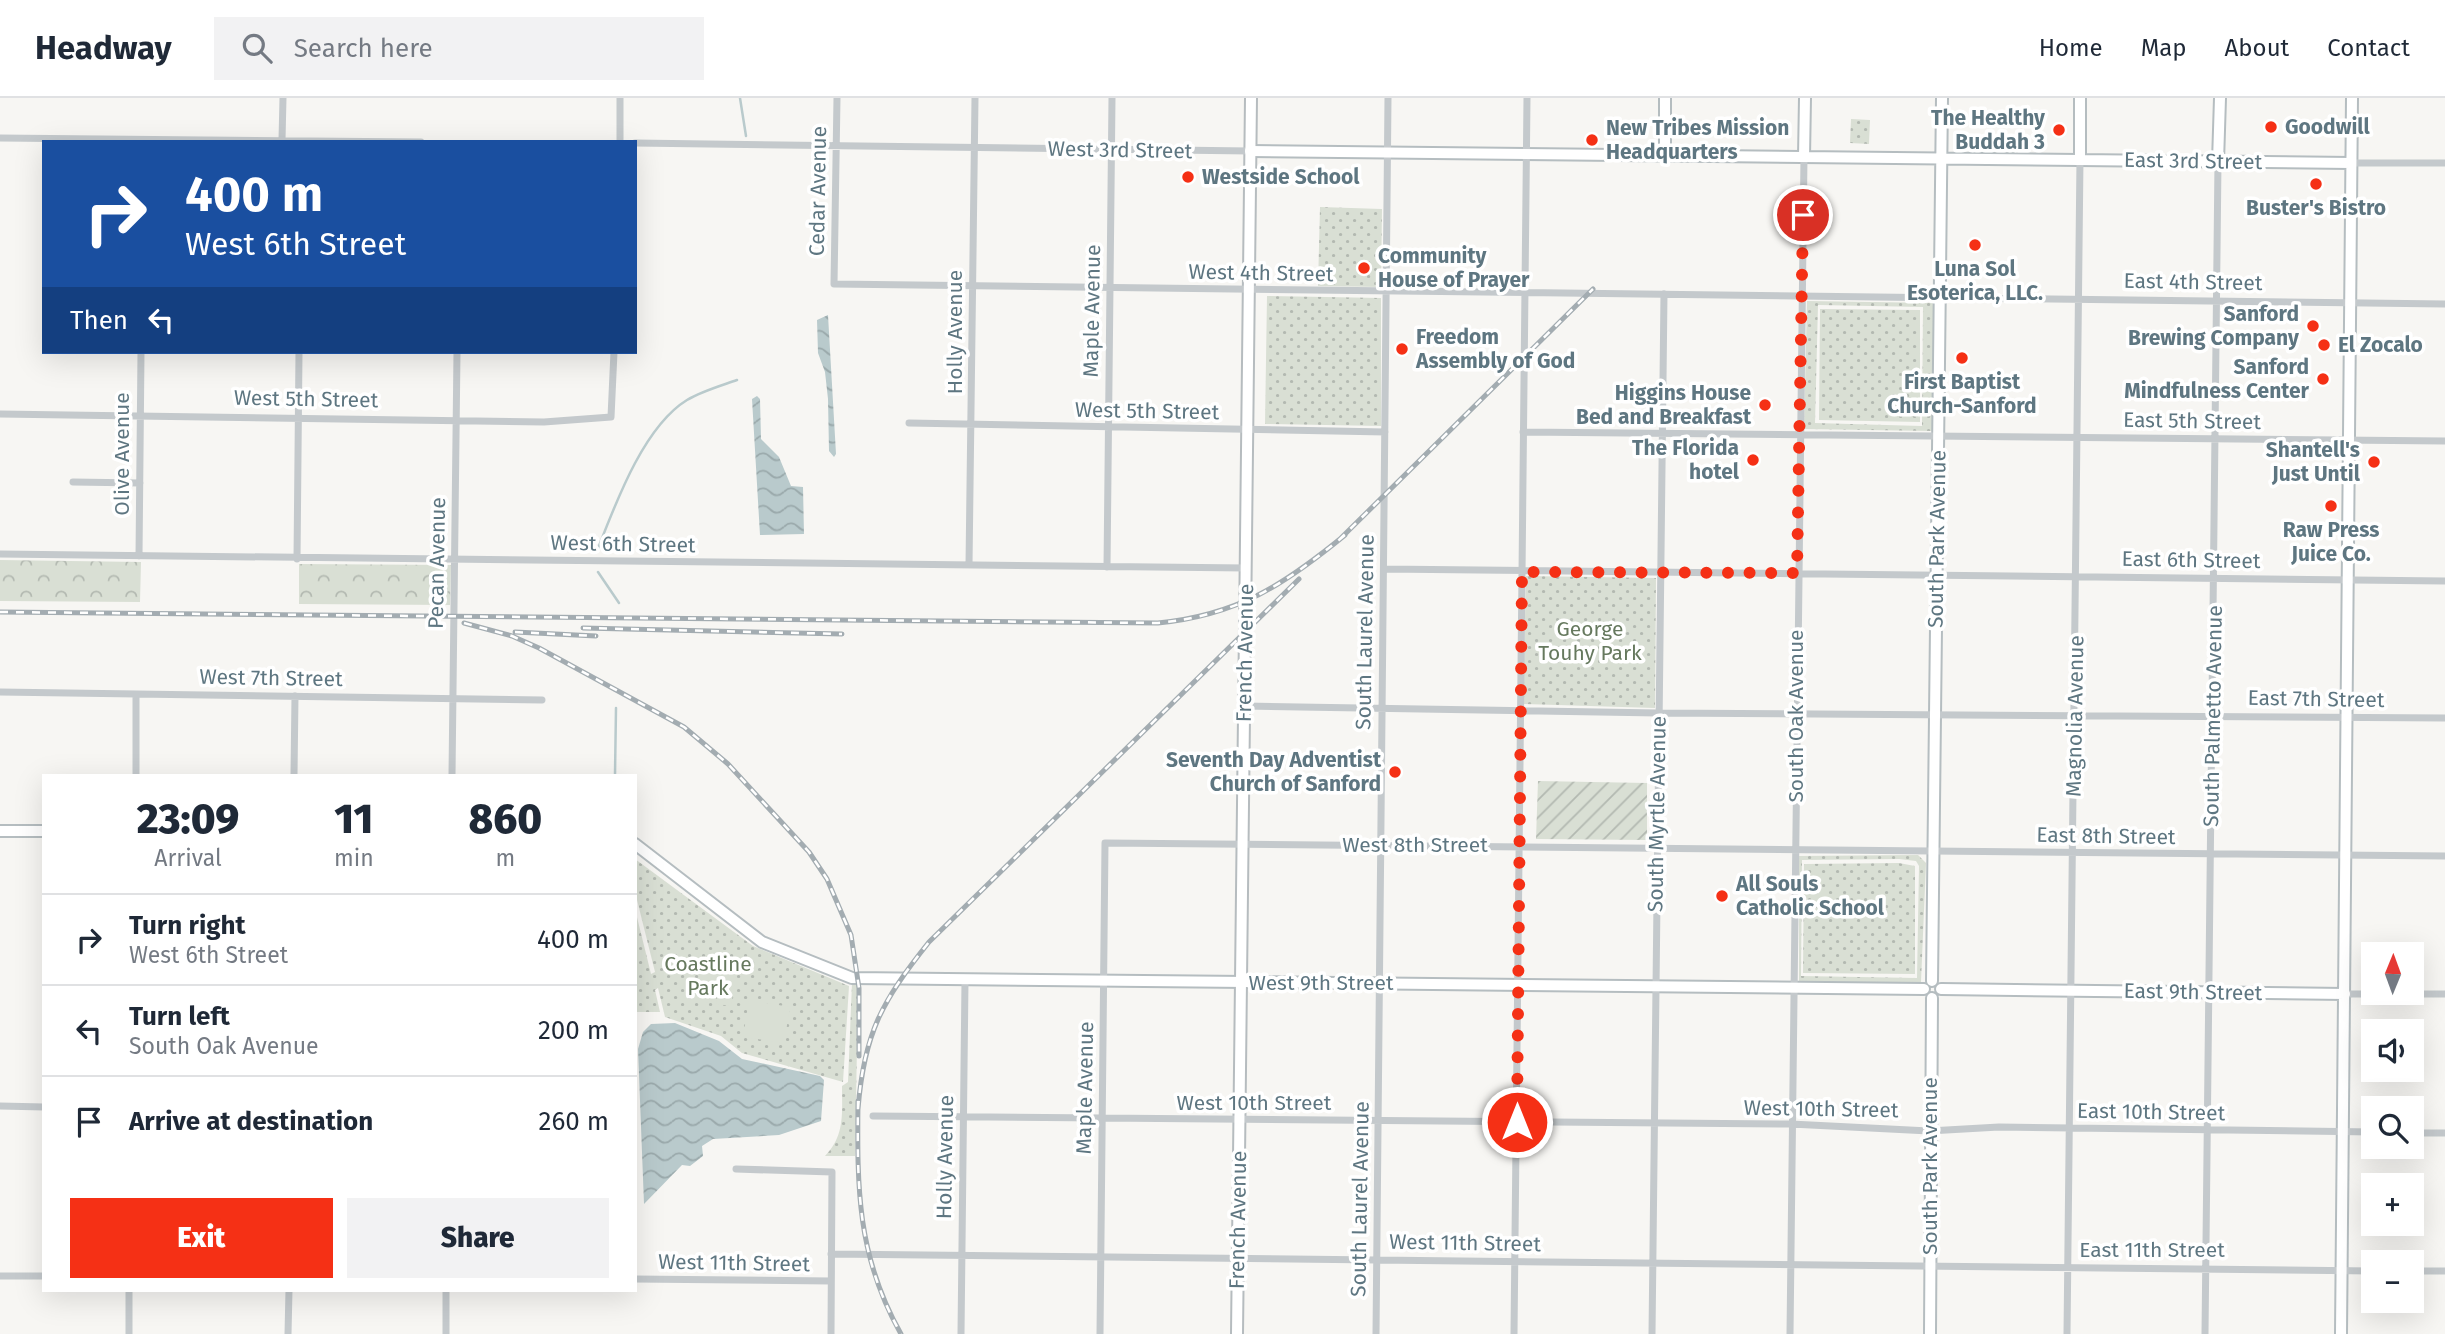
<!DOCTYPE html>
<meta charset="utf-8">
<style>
:root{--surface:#fff;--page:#f2f2f3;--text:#1f2937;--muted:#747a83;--line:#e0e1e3;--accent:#f53015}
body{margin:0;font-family:"Fira Sans",sans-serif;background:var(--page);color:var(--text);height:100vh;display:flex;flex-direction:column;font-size:26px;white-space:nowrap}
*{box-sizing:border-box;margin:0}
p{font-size:23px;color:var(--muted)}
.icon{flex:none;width:38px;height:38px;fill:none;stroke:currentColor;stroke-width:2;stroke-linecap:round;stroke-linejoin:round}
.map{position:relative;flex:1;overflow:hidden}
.drawer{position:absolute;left:42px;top:676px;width:595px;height:518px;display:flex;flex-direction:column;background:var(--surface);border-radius:0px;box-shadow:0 7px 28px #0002}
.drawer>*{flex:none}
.hud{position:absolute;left:42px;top:42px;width:595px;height:214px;border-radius:0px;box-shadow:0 7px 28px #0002;background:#1a4fa0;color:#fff;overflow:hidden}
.needle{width:46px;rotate:1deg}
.buttons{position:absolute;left:2361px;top:844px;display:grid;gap:14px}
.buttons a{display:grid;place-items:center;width:63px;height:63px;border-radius:0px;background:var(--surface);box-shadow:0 7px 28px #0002;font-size:35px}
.pin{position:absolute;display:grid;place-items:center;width:60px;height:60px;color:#fff;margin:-30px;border:4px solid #fff;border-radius:50%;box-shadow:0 2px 7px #0007}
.me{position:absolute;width:77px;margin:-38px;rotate:0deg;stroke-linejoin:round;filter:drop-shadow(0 0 5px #0008)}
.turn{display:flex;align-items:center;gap:24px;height:147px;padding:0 28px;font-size:32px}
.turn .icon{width:91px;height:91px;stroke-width:2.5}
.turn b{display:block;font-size:49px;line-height:60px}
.then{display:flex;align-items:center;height:66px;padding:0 28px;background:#0003;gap:14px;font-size:26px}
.eta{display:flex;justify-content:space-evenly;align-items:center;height:119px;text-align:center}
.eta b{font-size:42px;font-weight:800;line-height:49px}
.button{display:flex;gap:14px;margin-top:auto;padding:14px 28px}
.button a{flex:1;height:80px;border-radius:0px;background:var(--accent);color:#fff;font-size:28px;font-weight:800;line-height:80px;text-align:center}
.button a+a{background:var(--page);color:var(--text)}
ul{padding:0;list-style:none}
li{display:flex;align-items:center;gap:21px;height:91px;padding:0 28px;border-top:2px solid var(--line)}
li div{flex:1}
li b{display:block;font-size:26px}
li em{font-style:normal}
header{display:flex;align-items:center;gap:42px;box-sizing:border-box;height:98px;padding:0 35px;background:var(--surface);border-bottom:2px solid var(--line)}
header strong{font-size:33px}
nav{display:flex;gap:38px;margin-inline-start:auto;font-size:24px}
.search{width:490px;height:63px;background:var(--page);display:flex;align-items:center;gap:18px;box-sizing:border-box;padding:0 24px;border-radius:0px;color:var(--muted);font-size:26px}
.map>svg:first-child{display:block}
.grass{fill:url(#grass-dots);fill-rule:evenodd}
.forest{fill:url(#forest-crowns)}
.garden{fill:url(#garden-furrows)}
.pitch{fill:#d9dfd4}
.water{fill:url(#water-waves)}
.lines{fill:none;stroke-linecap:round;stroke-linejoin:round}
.stream{stroke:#b9cacc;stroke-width:2.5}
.secondary-casing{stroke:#b5bdc0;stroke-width:14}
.primary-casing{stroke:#b6bcbf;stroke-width:14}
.street{stroke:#c4c9cc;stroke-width:7}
.secondary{stroke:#fff;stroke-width:10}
.primary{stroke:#fff;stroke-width:10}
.rail-casing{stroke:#a3acb1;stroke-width:5}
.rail{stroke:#fff;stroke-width:2.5;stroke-dasharray:8;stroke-linecap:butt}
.route{stroke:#f53015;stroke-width:12;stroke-dasharray:0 21.6}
.poi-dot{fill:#f53015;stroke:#fff;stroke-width:2.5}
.labels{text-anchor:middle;stroke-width:7;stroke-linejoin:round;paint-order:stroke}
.poi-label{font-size:21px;font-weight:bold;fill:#5e7681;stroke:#fff;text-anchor:end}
.street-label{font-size:21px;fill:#5e7681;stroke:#fff}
.park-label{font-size:21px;fill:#66795e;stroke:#fff}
</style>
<header>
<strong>Headway</strong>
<div class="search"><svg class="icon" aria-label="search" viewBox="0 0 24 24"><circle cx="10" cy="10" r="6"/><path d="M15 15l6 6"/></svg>Search here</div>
<nav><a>Home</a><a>Map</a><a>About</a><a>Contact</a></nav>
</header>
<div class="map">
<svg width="2445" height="1236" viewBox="0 0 2445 1236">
<defs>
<pattern id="grass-dots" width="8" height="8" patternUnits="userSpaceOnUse" patternTransform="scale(1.75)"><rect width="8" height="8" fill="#d9dfd4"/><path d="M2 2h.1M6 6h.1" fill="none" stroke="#b3b9b1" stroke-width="1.8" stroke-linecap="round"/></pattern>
<pattern id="forest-crowns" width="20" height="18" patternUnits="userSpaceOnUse" patternTransform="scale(1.75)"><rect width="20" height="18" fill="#d9dfd4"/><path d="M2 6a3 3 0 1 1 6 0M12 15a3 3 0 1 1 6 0" fill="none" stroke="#b3b9b1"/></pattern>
<pattern id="garden-furrows" width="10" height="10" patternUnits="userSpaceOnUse" patternTransform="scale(1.75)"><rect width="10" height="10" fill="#d9dfd4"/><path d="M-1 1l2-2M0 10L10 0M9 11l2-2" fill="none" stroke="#b3b9b1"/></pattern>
<pattern id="water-waves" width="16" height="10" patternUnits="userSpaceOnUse" patternTransform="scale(1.75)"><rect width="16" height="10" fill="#b9cacc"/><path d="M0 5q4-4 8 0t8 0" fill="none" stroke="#9aa9ab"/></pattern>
</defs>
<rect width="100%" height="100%" fill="#f7f6f3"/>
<path class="grass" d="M1851 21 1870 22 1869 46 1850 45Z
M1320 109 1382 111 1381 189 1318 188Z
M1267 198 1381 200V328L1265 326Z
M1807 203 1936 205 1933 333 1804 331ZM1818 207 1923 209 1922 328 1815 325Z
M1820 211 1920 212V324L1819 322Z
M1526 478 1656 480 1655 610 1523 606Z
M1918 757 1926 765 1921 884H1799V758ZM1899 761 1916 763 1919 768 1917 880 1801 878 1802 762Z
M635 761 753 848 849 888 843 984 742 955 721 938 665 919 658 890 655 892 660 914H635V811L651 876 655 874 635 794Z
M1899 765 1915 768V876L1803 875 1804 766Z
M852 885H857L858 893 855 1058H825C845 1038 842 1015 842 988L848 984Z"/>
<path class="forest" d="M0 462 141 464 140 504 0 503Z
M299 466 451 467 450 507 299 506Z"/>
<path class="garden" d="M1538 683 1647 685V742L1536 741Z"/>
<path class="pitch" d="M702 870 717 872 711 905 696 902Z
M722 873 736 876 731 908 716 906Z
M749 902 790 909 784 945 743 939Z"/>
<path class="water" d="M828 217 836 356 834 359 829 353 828 301 825 274 818 255 817 222Z
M757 298 760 301 761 341 779 359 791 388 803 389 804 436 760 437 752 301Z
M675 925 719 943 742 961 820 978 824 982 821 1023 779 1037 713 1041 702 1048 703 1058 690 1068 682 1067 644 1106 638 951 643 934 651 926Z"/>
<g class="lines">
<path class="stream" d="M740 0 746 38
M597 453C615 407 643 329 687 302 702 293 720 288 737 282
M598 474 619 505
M615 677 616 610"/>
<g class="secondary-casing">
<path id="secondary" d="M1250 53 2351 65
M1665 57V0
M1804 59 1805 0
M2080 61V0
M2218 64 2220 0
M0 733H44
M635 746 762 844 852 880 1924 891
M1932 883 1942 0
M1941 891 2345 896
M1930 1236 1932 900
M2341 1236 2352 0"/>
</g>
<g class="primary-casing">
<path id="primary" d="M1237 1236 1251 0"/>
</g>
<path class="street" d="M620 0V44
M837 0 834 186 2445 206
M0 40 421 44
M282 42 283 0
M635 45 1250 53
M2351 65H2445
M0 316 544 324 611 319 614 254
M909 325 1385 334
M1523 334 2445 343
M73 384 140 385
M0 456 1246 470
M139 458 141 254
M297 461 299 254
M969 467 975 0
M1107 469 1112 0
M1384 471 2445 483
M0 594 542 602
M1245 608 1658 615 2445 620
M136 677V596
M294 677 295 598
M452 677 457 254
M2345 896H2445
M0 1008 44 1009
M873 1018 1791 1026 1929 1033 1999 1029 2373 1034
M2412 1035H2445
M736 1071 832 1074 831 1236
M831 1156 2373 1173
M2412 1173H2445
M0 1178H44
M635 1181 831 1183
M129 1236V1192
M288 1236 289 1192
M446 1236V1192
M961 1236 965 883
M1100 1236 1105 745 2445 758
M1376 1236 1388 0
M1514 1236 1527 0
M1652 1236 1664 196
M1790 1236 1804 59
M2067 1236 2080 61
M2205 1236 2218 64"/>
<use href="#secondary" class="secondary"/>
<use href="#primary" class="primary"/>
<g class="rail-casing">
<path id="rail" d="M1339 442 1593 191
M0 514 1158 525C1238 517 1284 487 1345 437
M464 525 512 538 539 550 684 629 728 666 809 754 827 781 851 837 859 890V958
M583 530 842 536
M515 534 596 538
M858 1003C857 1090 857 1158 901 1236
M858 1011C864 935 882 903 929 844L1299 481"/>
</g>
<use href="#rail" class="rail"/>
</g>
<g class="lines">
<path class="route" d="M1517 1024 1522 474 1797 475 1803 117"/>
</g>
<g class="poi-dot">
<circle cx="2271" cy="29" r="7"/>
<circle cx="2059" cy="32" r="7"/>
<circle cx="1592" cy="42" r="7"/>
<circle cx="1188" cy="79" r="7"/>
<circle cx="2316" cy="86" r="7"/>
<circle cx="1975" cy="147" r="7"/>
<circle cx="1364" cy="170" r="7"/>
<circle cx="2313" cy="228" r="7"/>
<circle cx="2324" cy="247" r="7"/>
<circle cx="1402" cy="251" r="7"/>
<circle cx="1962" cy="260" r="7"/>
<circle cx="2323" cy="281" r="7"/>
<circle cx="1765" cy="307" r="7"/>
<circle cx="1753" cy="362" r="7"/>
<circle cx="2374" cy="364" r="7"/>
<circle cx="2331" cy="408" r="7"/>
<circle cx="1395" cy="674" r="7"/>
<circle cx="1722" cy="798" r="7"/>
</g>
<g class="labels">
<g class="poi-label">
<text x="2045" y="27">The Healthy<tspan x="2045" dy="24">Buddah 3</tspan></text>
<text x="2285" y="36" text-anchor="start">Goodwill</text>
<text x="1606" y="37" text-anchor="start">New Tribes Mission<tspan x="1606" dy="24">Headquarters</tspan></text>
<text x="1202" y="86" text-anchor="start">Westside School</text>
<text x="2316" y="117" text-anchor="middle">Buster's Bistro</text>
<text x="1378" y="165" text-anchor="start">Community<tspan x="1378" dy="24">House of Prayer</tspan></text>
<text x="1975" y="178" text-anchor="middle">Luna Sol<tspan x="1975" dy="24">Esoterica, LLC.</tspan></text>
<text x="2299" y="223">Sanford<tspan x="2299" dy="24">Brewing Company</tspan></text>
<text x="1416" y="246" text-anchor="start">Freedom<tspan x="1416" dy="24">Assembly of God</tspan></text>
<text x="2338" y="254" text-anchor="start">El Zocalo</text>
<text x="2309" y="276">Sanford<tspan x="2309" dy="24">Mindfulness Center</tspan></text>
<text x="1962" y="291" text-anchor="middle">First Baptist<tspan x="1962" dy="24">Church-Sanford</tspan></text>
<text x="1751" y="302">Higgins House<tspan x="1751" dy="24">Bed and Breakfast</tspan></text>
<text x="1739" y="357">The Florida<tspan x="1739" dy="24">hotel</tspan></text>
<text x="2360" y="359">Shantell's<tspan x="2360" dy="24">Just Until</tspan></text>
<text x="2331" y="439" text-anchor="middle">Raw Press<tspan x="2331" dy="24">Juice Co.</tspan></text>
<text x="1381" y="669">Seventh Day Adventist<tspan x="1381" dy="24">Church of Sanford</tspan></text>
<text x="1736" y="793" text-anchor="start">All Souls<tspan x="1736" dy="24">Catholic School</tspan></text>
</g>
<g class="street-label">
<text transform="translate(1120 52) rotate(1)" y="7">West 3rd Street</text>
<text transform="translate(2193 63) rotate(1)" y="7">East 3rd Street</text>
<text transform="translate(818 93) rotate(-89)" y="7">Cedar Avenue</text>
<text transform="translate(1261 175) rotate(1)" y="7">West 4th Street</text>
<text transform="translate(2193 184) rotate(1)" y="7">East 4th Street</text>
<text transform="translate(1092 213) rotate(-89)" y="7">Maple Avenue</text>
<text transform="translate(955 234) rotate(-90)" y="7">Holly Avenue</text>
<text transform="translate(306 301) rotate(1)" y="7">West 5th Street</text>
<text transform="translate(1147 313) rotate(1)" y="7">West 5th Street</text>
<text transform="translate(2192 323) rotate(1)" y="7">East 5th Street</text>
<text transform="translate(122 356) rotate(-90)" y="7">Olive Avenue</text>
<text transform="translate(1937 441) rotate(-89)" y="7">South Park Avenue</text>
<text transform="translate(623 446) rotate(1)" y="7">West 6th Street</text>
<text transform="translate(2191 462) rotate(1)" y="7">East 6th Street</text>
<text transform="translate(437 465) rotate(-89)" y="7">Pecan Avenue</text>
<text transform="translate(1365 534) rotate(-89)" y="7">South Laurel Avenue</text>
<text transform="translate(1245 555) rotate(-89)" y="7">French Avenue</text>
<text transform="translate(271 580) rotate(1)" y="7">West 7th Street</text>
<text transform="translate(2316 601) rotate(1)" y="7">East 7th Street</text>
<text transform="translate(1796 618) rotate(-90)" y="7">South Oak Avenue</text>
<text transform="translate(2075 618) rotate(-89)" y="7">Magnolia Avenue</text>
<text transform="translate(2213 618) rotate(-89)" y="7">South Palmetto Avenue</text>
<text transform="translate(1657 716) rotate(-89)" y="7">South Myrtle Avenue</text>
<text transform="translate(2106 738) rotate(1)" y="7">East 8th Street</text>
<text x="1415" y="754">West 8th Street</text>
<text x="1321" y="892">West 9th Street</text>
<text transform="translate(2193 894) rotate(1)" y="7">East 9th Street</text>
<text transform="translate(1085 990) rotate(-89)" y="7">Maple Avenue</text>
<text x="1254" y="1012">West 10th Street</text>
<text transform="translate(1821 1011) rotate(1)" y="7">West 10th Street</text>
<text transform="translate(2151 1014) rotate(1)" y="7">East 10th Street</text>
<text transform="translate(945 1059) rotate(-89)" y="7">Holly Avenue</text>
<text transform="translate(1930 1068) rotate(-90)" y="7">South Park Avenue</text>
<text transform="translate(1360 1101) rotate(-89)" y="7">South Laurel Avenue</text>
<text transform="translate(1238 1122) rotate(-89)" y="7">French Avenue</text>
<text transform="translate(1465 1145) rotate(1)" y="7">West 11th Street</text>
<text x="2152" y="1159">East 11th Street</text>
<text transform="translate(734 1165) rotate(1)" y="7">West 11th Street</text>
</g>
<g class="park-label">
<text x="1590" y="538">George<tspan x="1590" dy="24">Touhy Park</tspan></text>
<text x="708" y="873">Coastline<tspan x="708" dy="24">Park</tspan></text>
</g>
</g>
</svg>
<div class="buttons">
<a><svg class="needle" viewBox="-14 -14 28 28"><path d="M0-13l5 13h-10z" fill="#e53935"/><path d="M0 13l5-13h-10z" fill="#747a83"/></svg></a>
<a><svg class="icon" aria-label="sound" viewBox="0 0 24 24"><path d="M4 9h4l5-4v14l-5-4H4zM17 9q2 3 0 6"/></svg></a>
<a><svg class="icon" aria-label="search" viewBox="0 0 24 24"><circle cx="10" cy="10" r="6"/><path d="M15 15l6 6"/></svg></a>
<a>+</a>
<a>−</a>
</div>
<div class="pin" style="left:1803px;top:117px;background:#d93025"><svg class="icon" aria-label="arrive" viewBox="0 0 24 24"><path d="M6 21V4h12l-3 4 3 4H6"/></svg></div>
<svg class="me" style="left:1517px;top:1024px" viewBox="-20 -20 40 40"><circle r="17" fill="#f53015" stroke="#fff" stroke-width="3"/><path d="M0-11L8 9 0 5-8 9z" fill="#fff"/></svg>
<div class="hud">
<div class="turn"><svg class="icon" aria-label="right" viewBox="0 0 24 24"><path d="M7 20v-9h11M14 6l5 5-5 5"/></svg><div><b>400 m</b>West 6th Street</div></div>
<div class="then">Then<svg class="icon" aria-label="left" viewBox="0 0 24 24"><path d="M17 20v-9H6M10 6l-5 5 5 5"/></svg></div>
</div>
<section class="drawer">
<div class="eta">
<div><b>23:09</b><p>Arrival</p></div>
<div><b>11</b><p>min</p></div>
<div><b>860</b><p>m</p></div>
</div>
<ul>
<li><svg class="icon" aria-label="right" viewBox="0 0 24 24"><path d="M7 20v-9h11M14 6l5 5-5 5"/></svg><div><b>Turn right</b><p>West 6th Street</p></div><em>400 m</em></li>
<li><svg class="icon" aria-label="left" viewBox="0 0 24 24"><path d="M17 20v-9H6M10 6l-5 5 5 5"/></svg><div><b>Turn left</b><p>South Oak Avenue</p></div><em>200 m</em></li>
<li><svg class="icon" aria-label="arrive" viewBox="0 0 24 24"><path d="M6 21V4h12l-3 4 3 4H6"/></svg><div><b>Arrive at destination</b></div><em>260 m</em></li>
</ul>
<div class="button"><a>Exit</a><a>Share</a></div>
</section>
</div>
